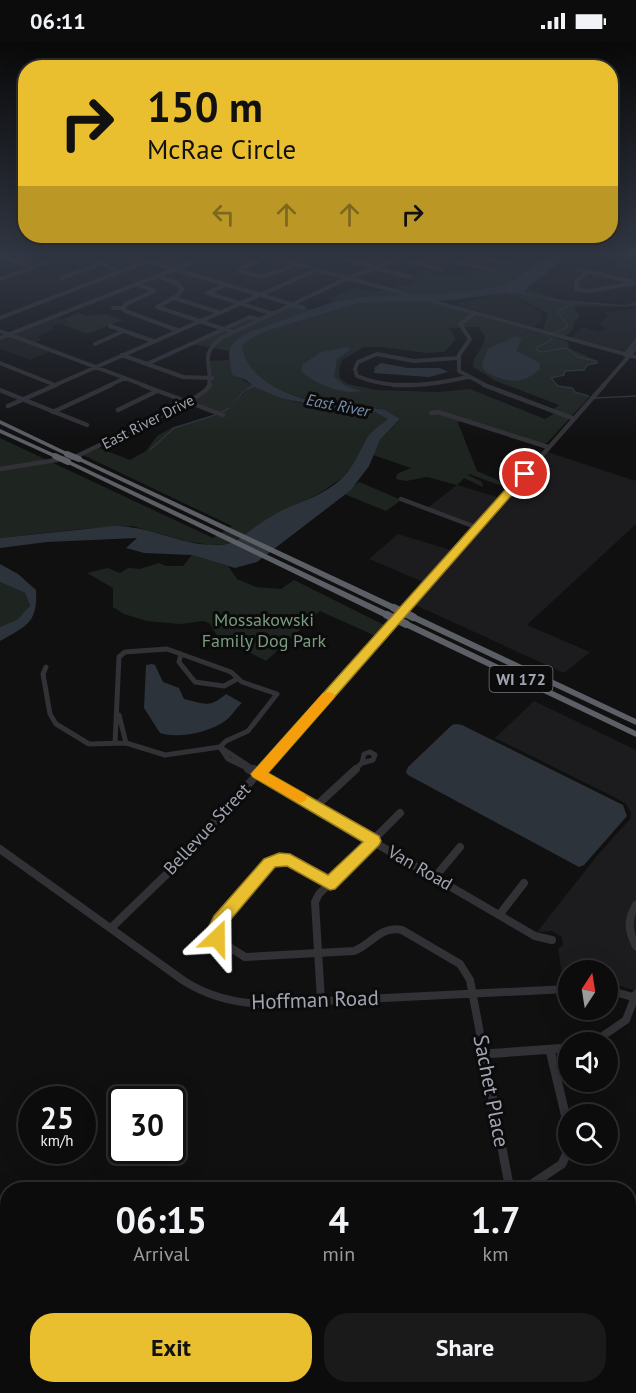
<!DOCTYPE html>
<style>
:root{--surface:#0c0c0d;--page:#1a1a1b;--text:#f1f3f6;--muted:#9a9b9d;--line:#2c2c2e;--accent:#eabf2f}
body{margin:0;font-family:"PT Sans",sans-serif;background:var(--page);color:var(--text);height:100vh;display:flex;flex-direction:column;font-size:22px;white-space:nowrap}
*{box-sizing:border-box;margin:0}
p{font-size:20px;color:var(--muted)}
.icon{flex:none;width:33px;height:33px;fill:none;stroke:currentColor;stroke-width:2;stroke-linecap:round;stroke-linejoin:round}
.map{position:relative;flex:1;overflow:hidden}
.details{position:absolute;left:0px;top:1140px;width:636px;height:212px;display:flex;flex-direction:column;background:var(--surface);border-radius:24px 24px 0 0;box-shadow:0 6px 24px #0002,0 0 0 2px var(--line)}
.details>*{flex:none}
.hud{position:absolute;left:18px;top:18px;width:600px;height:183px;border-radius:24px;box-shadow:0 6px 24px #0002,0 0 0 2px var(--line);background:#eabf2f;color:#111;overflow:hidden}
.needle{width:39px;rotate:12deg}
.fabs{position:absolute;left:558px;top:918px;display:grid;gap:12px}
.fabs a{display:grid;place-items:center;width:60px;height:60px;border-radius:50%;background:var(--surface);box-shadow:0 6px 24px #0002,0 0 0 2px var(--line);font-size:30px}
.speed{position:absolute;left:18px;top:1044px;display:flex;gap:12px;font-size:30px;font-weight:700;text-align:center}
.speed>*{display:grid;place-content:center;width:78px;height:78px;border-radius:50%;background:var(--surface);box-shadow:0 6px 24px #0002,0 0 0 2px var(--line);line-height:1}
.speed small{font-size:15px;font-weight:400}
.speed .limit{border:3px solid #111;border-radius:9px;background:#fff;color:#111}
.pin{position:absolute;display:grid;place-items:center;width:51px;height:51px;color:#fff;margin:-26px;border:3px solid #fff;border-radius:50%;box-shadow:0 2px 6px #0007}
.me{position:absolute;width:66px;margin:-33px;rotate:23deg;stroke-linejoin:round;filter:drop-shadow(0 0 4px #0008)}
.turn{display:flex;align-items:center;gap:21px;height:126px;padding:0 30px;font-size:27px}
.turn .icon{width:78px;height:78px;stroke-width:2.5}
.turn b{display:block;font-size:42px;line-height:51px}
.lanes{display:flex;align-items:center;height:57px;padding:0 30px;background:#0003;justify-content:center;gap:30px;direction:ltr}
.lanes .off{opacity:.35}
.eta{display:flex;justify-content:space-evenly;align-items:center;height:102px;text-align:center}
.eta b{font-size:36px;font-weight:800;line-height:42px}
.button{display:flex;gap:12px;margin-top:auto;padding:12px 30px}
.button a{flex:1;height:69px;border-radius:24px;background:var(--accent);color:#111;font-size:24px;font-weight:800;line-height:69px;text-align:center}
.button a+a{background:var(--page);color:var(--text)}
.status{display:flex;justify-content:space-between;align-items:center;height:42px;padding:0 30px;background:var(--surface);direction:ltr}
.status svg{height:16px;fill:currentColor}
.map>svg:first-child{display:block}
.built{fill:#1c1c1e}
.green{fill:#1e2520;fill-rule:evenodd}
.water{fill:#2c333b}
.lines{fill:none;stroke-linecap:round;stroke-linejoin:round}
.stream-far1{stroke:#2c333b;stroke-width:1.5}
.stream{stroke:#2c333b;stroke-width:2}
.river{fill:#2c333b;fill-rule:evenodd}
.minor-far4{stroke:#313136;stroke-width:4}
.minor-far3{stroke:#313136;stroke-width:4.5}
.minor-far2{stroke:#313136;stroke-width:5}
.minor-far1{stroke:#313136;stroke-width:8}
.minor{stroke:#313136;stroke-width:9}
.highway{fill:#5d5f67;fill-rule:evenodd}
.highway-bridge-far1{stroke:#5d5f67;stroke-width:6}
.highway-bridge{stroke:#5d5f67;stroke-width:8}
.route{fill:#eabf2f;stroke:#987c1f;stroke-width:1.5}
.slow{fill:#f59e0b}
.labels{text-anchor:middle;stroke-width:6;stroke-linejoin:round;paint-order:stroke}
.far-street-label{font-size:15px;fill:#a1a4b1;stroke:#0b0b0c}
.far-water-label{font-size:16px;font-style:italic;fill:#798eac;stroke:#0b0b0c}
.shield{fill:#0b0b0c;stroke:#747680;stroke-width:1.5}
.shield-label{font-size:16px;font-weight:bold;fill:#a1a4b1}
.park-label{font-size:18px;fill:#799c7f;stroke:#0b0b0c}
.street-label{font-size:18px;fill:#a1a4b1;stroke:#0b0b0c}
.near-street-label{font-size:21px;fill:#a1a4b1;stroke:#0b0b0c}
</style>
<div class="status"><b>06:11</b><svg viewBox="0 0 49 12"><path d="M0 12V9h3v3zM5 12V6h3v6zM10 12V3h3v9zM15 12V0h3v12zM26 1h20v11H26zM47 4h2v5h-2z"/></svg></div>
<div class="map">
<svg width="636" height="1351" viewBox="0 0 636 1351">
<rect width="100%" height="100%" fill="#101011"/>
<path class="built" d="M502 252 522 259 542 271 543 275 540 281 533 285 460 264 458 261Z
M636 267V298L626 309 569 297 583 285 600 290 606 286 600 284 602 282 600 281 608 274 606 270Z
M55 274 69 279 52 284 55 286 38 295 43 297 34 301 52 309 30 318 0 307V296Z
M544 409 636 439V482L527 583 590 610 564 631 411 561 428 542 369 517 398 492 457 510 478 487 426 467 457 443 504 457Z
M534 659 636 708V949L608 940V928H568V938H563L558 907 563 903 562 895 552 889 537 890 596 815 630 777 631 771 626 762 616 756 495 696Z"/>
<path class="green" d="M513 211H552L508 242 465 250 414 254 390 247 400 242 407 244 416 239 411 237 425 229 442 234 498 230 491 228 508 221 501 220 519 212Z
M354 246 370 250 387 248 409 254 364 255 336 259 330 257Z
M527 246 557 257 625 263 636 259V264L576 265 574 267 580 273 573 282V288L566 294 543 287 548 272 525 259 502 251 528 254 525 250Z
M425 259 551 294 568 300 569 306 599 320 587 324 584 328 565 329 564 333 551 336 558 344 572 346 575 350 590 354 547 401 542 402 460 376 458 381 477 429 512 444 510 447 469 432 468 433 482 440 483 445 464 436 457 443 427 435 406 439 396 437 397 432 411 426 373 413 380 398 400 378 388 370V377L368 395 353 423 342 436 320 451 270 475 248 491 227 502 210 503 186 499 132 484 81 487 0 496V396L213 496 232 484 83 413 99 406 130 418 146 409 157 394 173 385 215 373 187 361 211 343 212 336 207 319 229 318 232 332 252 343 234 360 245 349 254 345 296 360 346 370H375L379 366C335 364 253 358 242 304L252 296 267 289 358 261ZM478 285 485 295C484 306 473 313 473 325L496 339 559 363 551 369 555 371 545 377 470 347 438 350 376 348 348 342 340 336 339 327 342 318 364 305H382L426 311 444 310 456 297 449 286Z
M293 264 313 268 249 290 236 298 229 309 192 302 250 276 260 279Z
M78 271 87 274 104 272 123 278 88 292 61 282 68 279 63 277Z
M359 440 399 457 400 459 386 469 344 452Z
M192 513 228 524 237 537 256 545 281 547 294 538 388 585 378 595 320 569 266 619 217 593 209 581 203 579 180 582 147 579 124 572 113 565V546L87 531 108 526 120 531 128 526 140 527 159 521 166 524H183Z
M0 540 25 551 30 565 18 577 0 585Z
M255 1344H333L341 1351H248Z"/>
<path class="water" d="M552 211H572L528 245 525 250 528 254 506 251 453 258 358 261 267 289 252 296 242 304C249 343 299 358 333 363 349 365 365 364 380 367 387 368 394 374 400 377L380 398 369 424 351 448 257 520 235 526 192 513 144 511 126 506 137 496 47 500 0 506V496L114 484C151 484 178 502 212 503 218 503 224 503 230 501 246 494 257 482 272 474 293 461 323 455 341 437 353 426 359 410 367 396 372 388 381 383 388 377L375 370H346L281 356 254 345 245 349 229 366 242 350 252 343 246 338 232 333C227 309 226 302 249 290L336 259 364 255 465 250 508 242Z
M515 294 522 296 516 309 540 321V327C522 344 503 341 484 328L482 321 488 307Z
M348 305 350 308 337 317 334 335 346 344 361 349C343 353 314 342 301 329L303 322 321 310Z
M381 321 408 326H440L448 330 429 335 374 331 375 325Z
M0 522 18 532 36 548C38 581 26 584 0 599V585L18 577 30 564 25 551 0 540Z
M152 622 155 623 163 640 179 646 184 657C205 662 210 666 226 652L242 661C236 666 232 674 225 679 210 690 179 697 160 691L144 666 146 623Z
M456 682 462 683 623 763 627 774 584 823 579 825 408 733 406 730 408 725 452 683Z"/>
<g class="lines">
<path class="stream-far1" d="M527 252 573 262 557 270 567 282 566 286 555 291
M573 260 626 264
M630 263 636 262
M550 295 552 298 536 306 537 308 542 310 566 306 578 315 596 319 597 321 587 323 584 328 565 329 564 333 551 336 558 344 572 346 575 350 588 354
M595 356 636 354
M222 370 229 366
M150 408 174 386 215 373"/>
<path class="stream" d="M628 1304 636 1303
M558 1344V1351"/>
<path class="river" d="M8 1315V1327L0 1328V1316Z
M44 1344H60L63 1346 64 1351H48L45 1349Z"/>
<path class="minor-far4" d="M121 211 304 266
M256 211 636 315
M320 211 410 235
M376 211 442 228
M421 211 494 229
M463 211 505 221
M510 211 517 212
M0 214 33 225
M15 218 37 211
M578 227 633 240
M238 228 261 235 297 223
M238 228 270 215
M589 229 577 238 576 247 589 249 634 241
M157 234 177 241 182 247 177 254 157 265 233 290
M61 236 101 222 120 230
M0 237 74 211
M137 242 154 249 126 262 123 266 125 269 177 288
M225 243 208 251 273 272
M174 256 218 270
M113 266H123
M474 272 460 282 470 297 459 313V329L487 344
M0 276 148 219
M110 284 153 299
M0 289 146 344
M0 296 216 211
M95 302 124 289
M122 313 183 335 212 336
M625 313 636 299
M458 316 414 319 377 312 358 320 355 327 357 334C392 349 432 343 468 335
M0 321 55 343
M147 322 250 275 260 278
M53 344 317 228
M108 344 125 336
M209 344C213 321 198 315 221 296L346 237 413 211
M603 344 636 306"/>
<path class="minor-far3" d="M142 343 223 373
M394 343H414
M484 343 572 376
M0 348 87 383
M8 364 56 343
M118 368 157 349
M53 370 111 343
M431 371 438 370 548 405
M0 427 75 415 187 361 205 349 210 343
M401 457 478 486
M454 513 604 343"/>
<path class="minor-far2" d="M181 612 179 620 195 640 224 644 237 637
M46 625 43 632 50 672 56 682 89 702 126 701 165 713 220 705 226 699 248 689 277 652 242 640 231 630 167 607 125 610 119 615 115 701
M119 673 126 701
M220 705 228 717 251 728
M220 705 255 728
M370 710 375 713 373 718 362 721 364 712Z
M261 728 455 511
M354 728 362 721"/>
<path class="minor-far1" d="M248 727 535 894 552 898
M254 727 256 729
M315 765 356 727
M0 807 184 939C209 955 235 961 264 962L568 947
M435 835 460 805
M330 842C310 828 288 809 264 825L220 879 216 888 218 898 245 915 354 909C372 902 381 883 402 888L460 922 470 938 482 1002
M636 863C627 878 628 889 636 904
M500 872 524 841
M112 885 171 828 262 727
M608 948 636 956
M321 958 315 860 319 852 400 771
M594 1000 626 978 636 952"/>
<path class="minor" d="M482 1001 510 1148
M550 1008 568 1084
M484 1012 568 1006
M523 1148 562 1122 568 1108"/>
<path class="highway" d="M0 378 69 411 70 412 65 413 0 382Z
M0 387 57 413 58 414 53 415 0 391Z
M79 415 397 564 398 566 394 568H391L77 418V416Z
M68 418 390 571 391 573 387 575H384L66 421V419Z
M410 573H416L636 677V683L410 577 409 575Z
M403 580H409L636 689V695L403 584 402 582Z"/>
<path class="highway-bridge-far1" d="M67 412 79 417
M55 414 68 420"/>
<path class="highway-bridge" d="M394 566 413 575
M387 573 406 582"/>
</g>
<linearGradient id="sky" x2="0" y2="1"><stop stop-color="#090909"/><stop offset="0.53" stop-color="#313743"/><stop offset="1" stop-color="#313743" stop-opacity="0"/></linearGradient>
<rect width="636" height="400" fill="url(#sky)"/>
<path class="route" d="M521 430 530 432 268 731 379 794 381 799 379 803 335 847 330 848 287 824 275 825 226 883 223 901 217 903 211 901 207 888 214 874 264 817 279 811 290 812 328 833 363 800 253 735 251 732Z"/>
<path class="slow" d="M328 650 333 651 335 654 333 657 268 731 305 752 307 756 305 759 300 761 253 735 251 732 323 651Z"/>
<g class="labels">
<g class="far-street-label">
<text transform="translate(148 380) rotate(-27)" y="5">East River Drive</text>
</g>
<g class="far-water-label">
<text transform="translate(338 363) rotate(11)" y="6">East River</text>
</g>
<rect class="shield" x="489.5" y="624" width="63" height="26" rx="4.5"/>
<g class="shield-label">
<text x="521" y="643">WI 172</text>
</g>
<g class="park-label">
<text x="264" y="584">Mossakowski<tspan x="264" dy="21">Family Dog Park</tspan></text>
</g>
<g class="street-label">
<text transform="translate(207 787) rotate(-47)" y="6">Bellevue Street</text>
<text transform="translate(420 826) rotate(30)" y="6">Van Road</text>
</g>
<g class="near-street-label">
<text transform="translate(315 958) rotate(-2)" y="7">Hoffman Road</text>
<text transform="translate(491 1049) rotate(79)" y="7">Sachet Place</text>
</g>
</g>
</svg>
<div class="fabs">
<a><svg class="needle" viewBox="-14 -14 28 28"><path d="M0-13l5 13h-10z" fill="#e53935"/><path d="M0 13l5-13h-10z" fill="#9a9b9d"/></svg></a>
<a><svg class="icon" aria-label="sound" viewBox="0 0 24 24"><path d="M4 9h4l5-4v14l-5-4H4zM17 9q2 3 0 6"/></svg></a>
<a><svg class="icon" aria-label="search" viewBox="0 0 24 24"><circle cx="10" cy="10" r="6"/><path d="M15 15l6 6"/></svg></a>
</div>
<div class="speed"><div>25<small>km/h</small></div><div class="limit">30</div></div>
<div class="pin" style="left:525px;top:432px;background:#d93025"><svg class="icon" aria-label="arrive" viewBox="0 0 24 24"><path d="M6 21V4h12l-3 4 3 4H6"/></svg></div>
<svg class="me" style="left:217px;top:896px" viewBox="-20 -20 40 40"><path d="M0-17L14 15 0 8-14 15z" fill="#eabf2f" stroke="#fff" stroke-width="4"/></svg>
<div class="hud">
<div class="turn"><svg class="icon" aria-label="right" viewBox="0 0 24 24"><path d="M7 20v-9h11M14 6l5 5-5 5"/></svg><div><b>150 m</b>McRae Circle</div></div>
<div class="lanes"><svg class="icon off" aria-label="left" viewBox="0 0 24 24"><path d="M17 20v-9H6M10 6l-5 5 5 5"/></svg><svg class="icon off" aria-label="ahead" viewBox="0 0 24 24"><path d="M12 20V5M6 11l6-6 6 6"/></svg><svg class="icon off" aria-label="ahead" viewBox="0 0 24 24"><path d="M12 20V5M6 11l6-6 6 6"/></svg><svg class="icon" aria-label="right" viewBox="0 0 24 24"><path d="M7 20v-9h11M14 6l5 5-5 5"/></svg></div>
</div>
<section class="details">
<div class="eta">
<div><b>06:15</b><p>Arrival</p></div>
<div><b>4</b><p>min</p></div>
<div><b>1.7</b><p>km</p></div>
</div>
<div class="button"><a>Exit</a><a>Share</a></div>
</section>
</div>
